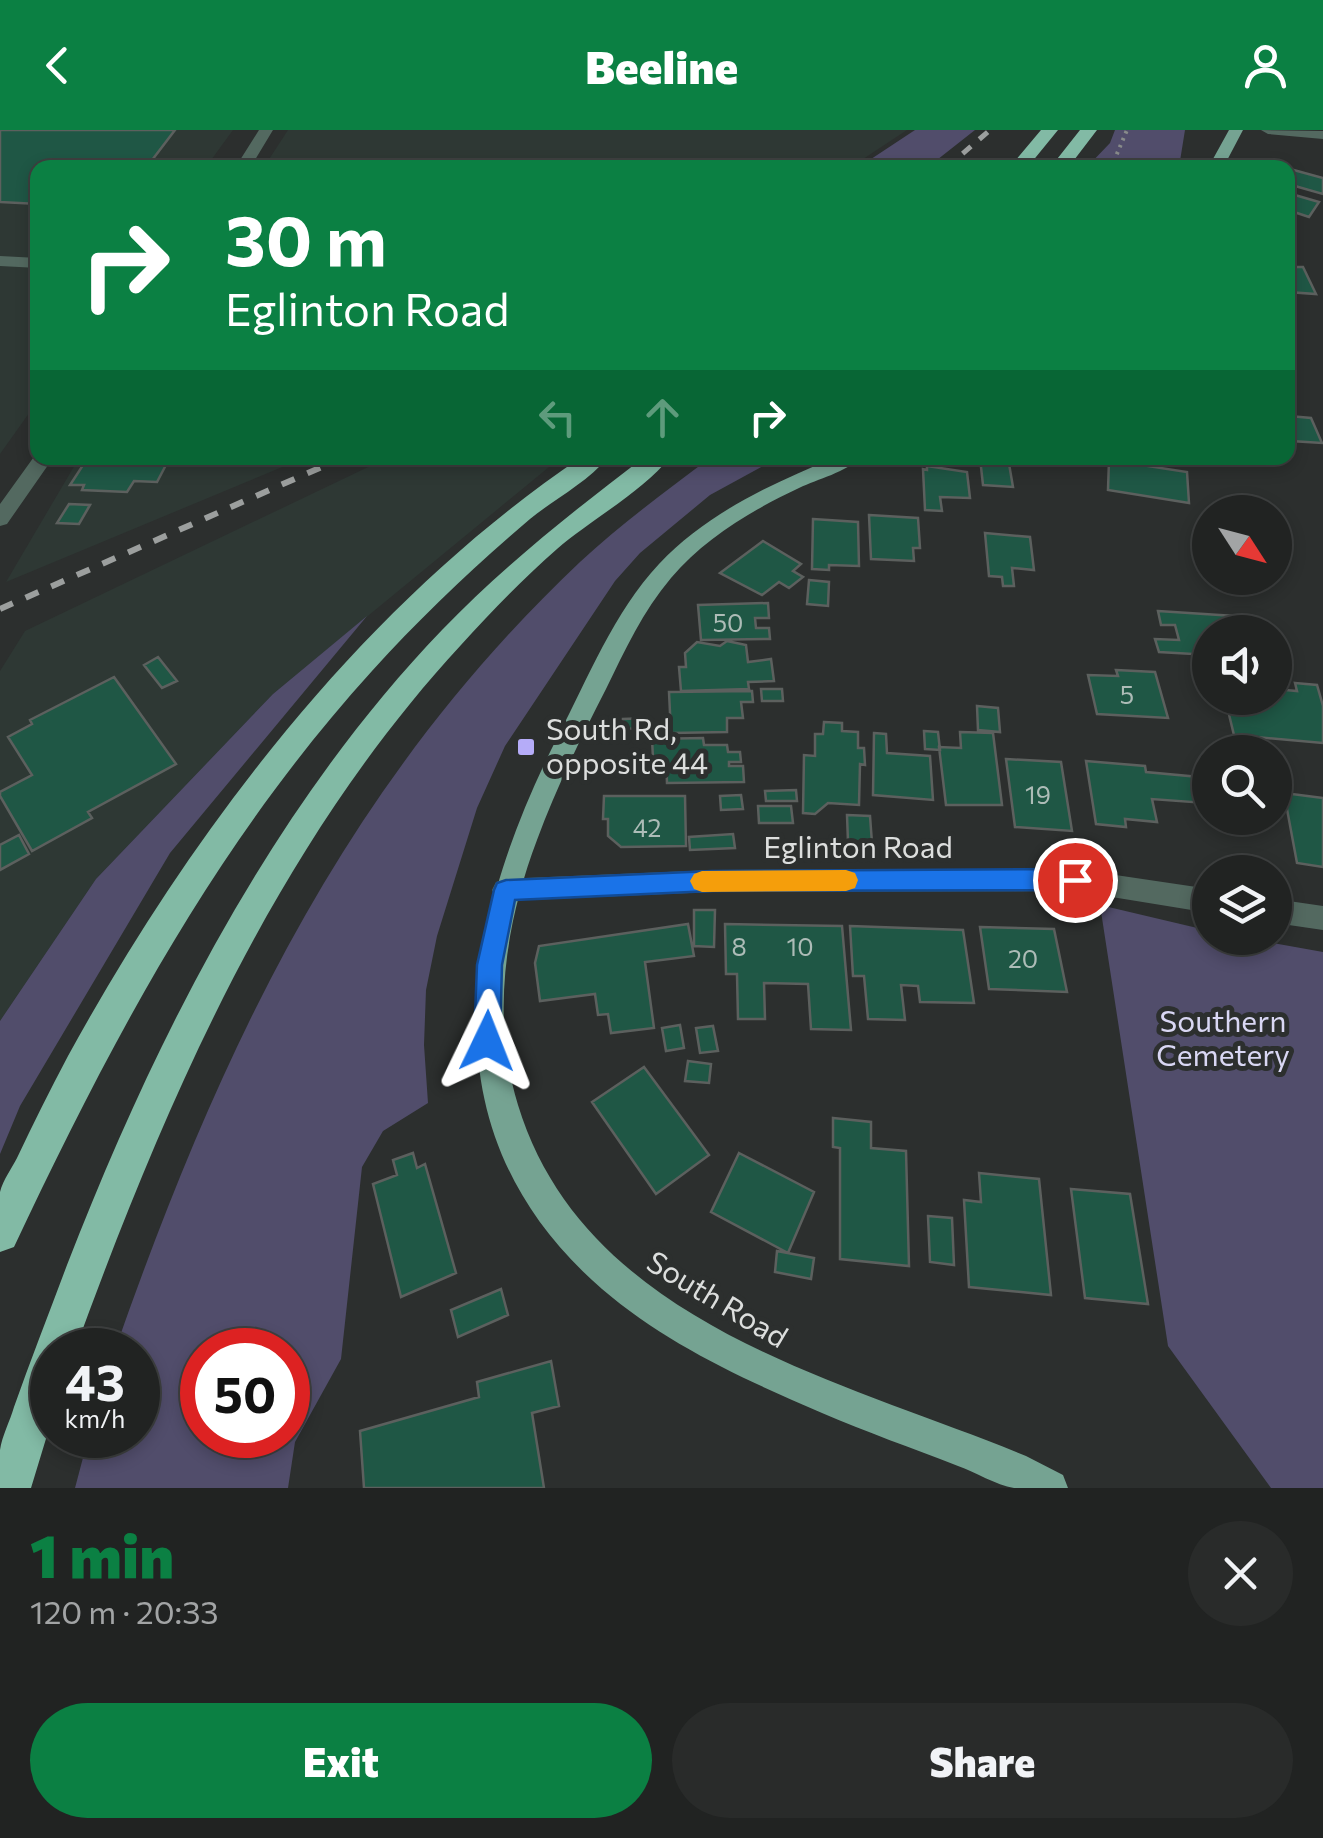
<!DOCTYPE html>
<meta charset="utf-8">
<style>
:root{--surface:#212322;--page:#292b2a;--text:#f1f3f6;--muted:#a2a4a5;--line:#3e4040;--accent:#0b8043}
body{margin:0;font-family:Commissioner,sans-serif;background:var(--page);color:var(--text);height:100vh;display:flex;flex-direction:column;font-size:38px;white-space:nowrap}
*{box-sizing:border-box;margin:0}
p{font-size:32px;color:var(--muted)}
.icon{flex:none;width:55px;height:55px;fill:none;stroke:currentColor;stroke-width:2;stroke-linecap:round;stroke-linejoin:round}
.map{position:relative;height:1358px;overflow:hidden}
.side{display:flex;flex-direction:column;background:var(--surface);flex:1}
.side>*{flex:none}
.guide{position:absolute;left:30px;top:30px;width:1265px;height:305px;border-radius:20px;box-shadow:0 5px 15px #0003,0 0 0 2px var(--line);background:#0b8043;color:#fff;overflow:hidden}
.needle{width:65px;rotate:126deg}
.buttons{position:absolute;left:1192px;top:365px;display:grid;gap:20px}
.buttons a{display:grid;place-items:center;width:100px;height:100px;border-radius:50%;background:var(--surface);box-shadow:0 5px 15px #0003,0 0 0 2px var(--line);font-size:50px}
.speed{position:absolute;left:30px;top:1198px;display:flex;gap:20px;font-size:50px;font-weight:700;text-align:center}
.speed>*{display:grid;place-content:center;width:130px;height:130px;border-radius:50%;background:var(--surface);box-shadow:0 5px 15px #0003,0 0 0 2px var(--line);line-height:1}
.speed small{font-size:25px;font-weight:400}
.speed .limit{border:15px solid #d22;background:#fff;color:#111}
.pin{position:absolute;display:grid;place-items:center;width:85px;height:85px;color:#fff;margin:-42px;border:5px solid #fff;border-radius:50%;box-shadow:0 2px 10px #0007}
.me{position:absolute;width:110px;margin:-55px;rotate:2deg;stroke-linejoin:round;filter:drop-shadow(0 0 8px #0008)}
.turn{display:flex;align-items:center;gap:35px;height:210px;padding:0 30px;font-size:45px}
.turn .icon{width:130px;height:130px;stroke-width:2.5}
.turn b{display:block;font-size:70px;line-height:85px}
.lanes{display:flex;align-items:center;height:95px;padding:0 30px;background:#0003;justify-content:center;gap:50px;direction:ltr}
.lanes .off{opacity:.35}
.round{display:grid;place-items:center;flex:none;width:105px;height:105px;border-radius:52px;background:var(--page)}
.summary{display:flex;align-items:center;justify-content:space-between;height:170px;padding:0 30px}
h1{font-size:60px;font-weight:800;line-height:75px;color:var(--accent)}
.cta{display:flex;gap:20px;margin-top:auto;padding:20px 30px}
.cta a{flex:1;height:115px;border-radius:60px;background:var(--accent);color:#fff;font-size:40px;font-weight:800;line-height:115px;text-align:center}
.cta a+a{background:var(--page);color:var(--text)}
header{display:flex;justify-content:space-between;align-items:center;height:130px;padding:0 30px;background:var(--accent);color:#fff;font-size:45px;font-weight:800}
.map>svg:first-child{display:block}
.built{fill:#2e3834}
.green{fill:#514d6b;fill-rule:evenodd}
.building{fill:#1f5745;stroke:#5c605e;stroke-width:2.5}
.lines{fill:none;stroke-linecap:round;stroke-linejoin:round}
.path{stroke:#888b8a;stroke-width:4;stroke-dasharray:2.5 5;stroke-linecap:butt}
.minor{fill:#536960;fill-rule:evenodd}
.major{fill:#75a392;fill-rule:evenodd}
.highway{fill:#82baa5;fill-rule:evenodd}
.rail-far1{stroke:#9c9f9e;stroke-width:5;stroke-dasharray:11 11;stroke-linecap:butt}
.rail{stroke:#9c9f9e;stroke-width:6;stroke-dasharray:14 14;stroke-linecap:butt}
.route{fill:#1a73e8;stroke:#114b97;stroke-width:2.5}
.slow{fill:#f59e0b}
.poi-dot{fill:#b5acf8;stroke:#2c2f2e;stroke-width:4}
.labels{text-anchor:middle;stroke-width:10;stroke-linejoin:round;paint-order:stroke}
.number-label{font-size:25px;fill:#adbcb7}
.poi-label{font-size:30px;fill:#dcdedd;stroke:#2c2f2e;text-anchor:start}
.street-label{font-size:30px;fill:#dcdedd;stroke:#2c2f2e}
.park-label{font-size:30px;fill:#d9d7f3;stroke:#2c2f2e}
</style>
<header><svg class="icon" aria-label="back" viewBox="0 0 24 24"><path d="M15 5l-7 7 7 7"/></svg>Beeline<svg class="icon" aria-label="person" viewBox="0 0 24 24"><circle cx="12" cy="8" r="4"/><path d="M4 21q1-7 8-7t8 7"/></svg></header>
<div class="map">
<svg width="1323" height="1358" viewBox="0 0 1323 1358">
<rect width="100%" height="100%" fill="#2c2f2e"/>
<path class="built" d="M0 0H233L206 37 38 38 37 272 0 324Z
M288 0H907L851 37H264Z
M79 328H304L6 452Z
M387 328H560L273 564 96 749 0 891V541L25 501Z"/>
<path class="green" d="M915 0H975L928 37H859Z
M1115 0H1185L1180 31 1173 37H1087L1110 13Z
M710 328H778L710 365 640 423 615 451 505 616 477 678 437 806 426 860 424 915 428 973 383 1001 362 1037 341 1229 295 1312 288 1358H75L89 1305H138V1220H115C220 920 345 654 580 432 621 394 666 361 710 328ZM288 1220V1305H202V1220Z
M367 486 170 723 20 976 0 1024V891L96 749 273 564Z
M1100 775 1210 801V808H1245L1323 822V1358H1271L1168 1216Z"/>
<path class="building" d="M0 0H175L146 38H38V74L0 72Z
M1290 39 1323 48V64L1288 54Z
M1288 63 1319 72 1309 87 1288 80Z
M1288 137H1303L1316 164 1288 162Z
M1289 286 1311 288 1322 313 1291 311Z
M980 328H1008L1013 357 983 355Z
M87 329 167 333 157 352 134 351 127 362 82 360 84 355H70Z
M1109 330 1187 342 1189 373 1108 360Z
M927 336 967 342 970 368 940 367 942 381 925 380 923 339 927 340Z
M69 374 90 375 79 394 57 393Z
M869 385 918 388 920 418H913L914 431 871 429Z
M813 389 858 392 859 436 829 435V440L812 439Z
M985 403 1030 407 1034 440 1012 438 1014 456H1003L1002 447 989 446Z
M763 411 801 434 793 441 803 447 789 458 779 452 762 465 720 443Z
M809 450 829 452 828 476 807 474Z
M768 473 769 488H755L756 498H769L770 509 701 510 698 475Z
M1158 481 1250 487 1255 502H1210V525L1159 522 1155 509 1179 510 1175 495H1161Z
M727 511 746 515 748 532 771 529 774 551 748 552 749 559 681 561 679 537H686L685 523 697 512 720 516Z
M158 527 177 551 162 558 144 535Z
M1116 540 1155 542 1168 588 1097 584 1088 545 1118 546Z
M114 547 176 634 88 682 92 688 32 721 0 666V662L32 645 8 607 32 594 30 590Z
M1295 553 1317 555 1323 576V613L1234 605 1225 568H1275V559L1297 561Z
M761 559H782L783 571H762Z
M752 561 753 572H741L743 588H727V602L671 603 669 562Z
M977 576 998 578 1000 602 978 600Z
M649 588V598L623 599V589Z
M824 592 842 593V601L858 602V618H864L865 635 860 634 859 675 828 673 815 684 803 683 804 625 815 626V604H823Z
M924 601 938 602 940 620 925 619Z
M960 602 993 603 1002 675H946L939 617 961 618Z
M874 603 886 604 887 623 930 626 933 670 873 665Z
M703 608 704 615H727L728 622H740L741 632H729V636H743L744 652 667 653 666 628H653L652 609Z
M1006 629 1061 632 1072 701 1015 697Z
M1086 631 1145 636 1146 642 1199 647 1205 673 1152 669 1157 692 1125 689 1126 697 1096 694Z
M796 660 797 671H766L765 661Z
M1284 663 1323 668V737L1297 733Z
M741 665 743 679 721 680 720 666Z
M604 666H685L686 716 621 717 608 706V689H603Z
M758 676H791L793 693H759Z
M847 685 870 686 872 713 848 712Z
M733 704 735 718 690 720 689 707Z
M19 705 29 724 0 740V715Z
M694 780H715L714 817 694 816Z
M688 794 694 826 645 832 654 898 611 903 608 884 598 885 595 864 540 871 535 833 539 816Z
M725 794 842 796 851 900 811 899 808 854 764 853 765 889H738L737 844H726Z
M850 796 963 800 974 873 920 872 918 856 901 855 905 890 868 889 864 846H853Z
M980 797 1054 799 1067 862 989 859Z
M680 895 684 918 666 921 662 898Z
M713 896 718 921 700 923 696 898Z
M688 931 711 934 709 953 685 951Z
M644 937 709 1025 656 1064 592 972Z
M833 988 871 992V1018L906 1021 909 1136 840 1129V1018L833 1017Z
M413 1023 417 1038 425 1034 456 1143 401 1167 373 1054 397 1045 393 1030Z
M739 1023 814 1062 788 1123 711 1082Z
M979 1043 1039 1049 1051 1165 969 1157 964 1070 981 1072Z
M1071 1059 1130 1064 1148 1174 1085 1168Z
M928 1086 952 1088 954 1135 930 1132Z
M777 1121 814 1128 811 1149 775 1142Z
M501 1159 508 1185 458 1207 451 1180Z
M551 1231 559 1276 532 1283 544 1358H364L360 1301 479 1267 477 1252Z"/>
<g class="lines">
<path class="path" d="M1111 38 1127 0"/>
<path class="minor" d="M259 0H273L250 38H235Z
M1261 0 1323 1V9L1268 4Z
M0 126 38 128V138L0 136Z
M36 324 38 328H53L7 394 0 396V374Z
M1075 739 1210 759V783L1075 761 713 762 505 771 496 768 492 760 496 752 505 749 713 740Z
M1275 769 1323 776V800L1275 793Z"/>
<path class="major" d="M1229 0H1243L1223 38H1208Z
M834 328H860C846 342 818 349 799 358 752 380 705 408 671 448 643 481 625 520 606 559 581 608 556 658 537 710 505 795 491 887 518 975 585 1194 839 1249 1026 1326L1063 1345 1068 1358C1051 1358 1031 1358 1014 1358 996 1355 975 1342 958 1336 912 1318 866 1302 822 1283 745 1250 666 1214 602 1159 422 1003 462 795 558 606 588 548 614 482 659 434 707 383 771 354 834 328Z"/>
<path class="highway" d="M1041 0H1058L1027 38H1009Z
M1080 0H1097L1068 38H1050Z
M580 328H607C588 352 553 370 530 389 474 437 421 487 372 541 216 713 112 909 14 1117L0 1122C0 1104 0 1080 0 1062 3 1050 12 1038 17 1028 33 994 50 960 68 926 193 698 363 475 580 328Z
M643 328H669C645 360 589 391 557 419 524 448 491 482 461 515 277 714 167 968 75 1220H52V1289L31 1358H0C0 1346 0 1332 0 1320 2 1306 10 1291 14 1277 31 1229 49 1183 67 1135 155 908 272 677 442 500 504 436 572 382 643 328Z"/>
<path class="rail-far1" d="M946 38 990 0"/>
<path class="rail" d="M0 479 342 328"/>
</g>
<path class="route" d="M1075 739 1083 742 1087 750 1083 757 1075 760 712 761 515 770 502 835 500 911 496 919 487 923 477 919 474 911 477 835 494 760 497 753 506 750 712 741Z"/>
<path class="slow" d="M846 740 855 743 858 750 855 758 846 761 702 762 694 759 690 751 694 744 702 741Z"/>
<rect class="poi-dot" x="516" y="607" width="20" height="20" rx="5"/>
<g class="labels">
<g class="number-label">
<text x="728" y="502">50</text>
<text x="1127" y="574">5</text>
<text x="1038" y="674">19</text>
<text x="647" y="707">42</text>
<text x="739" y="826">8</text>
<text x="800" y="826">10</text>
<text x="1023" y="838">20</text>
</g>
<g class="poi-label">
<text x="546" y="610">South Rd,<tspan x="546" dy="34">opposite 44</tspan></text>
</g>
<g class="street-label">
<text x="858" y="728">Eglinton Road</text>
<text transform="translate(717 1170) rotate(31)" y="10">South Road</text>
</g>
<g class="park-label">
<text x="1223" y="902">Southern<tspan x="1223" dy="34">Cemetery</tspan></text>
</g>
</g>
</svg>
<div class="buttons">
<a><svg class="needle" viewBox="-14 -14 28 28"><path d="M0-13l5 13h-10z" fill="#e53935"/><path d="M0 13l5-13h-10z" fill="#a2a4a5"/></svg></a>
<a><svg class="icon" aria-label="sound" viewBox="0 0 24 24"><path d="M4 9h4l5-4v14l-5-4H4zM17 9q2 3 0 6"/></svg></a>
<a><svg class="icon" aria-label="search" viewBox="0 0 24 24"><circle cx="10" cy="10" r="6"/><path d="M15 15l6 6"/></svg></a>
<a><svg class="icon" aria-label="layers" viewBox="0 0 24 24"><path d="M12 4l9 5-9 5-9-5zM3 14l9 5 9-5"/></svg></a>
</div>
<div class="speed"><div>43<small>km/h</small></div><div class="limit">50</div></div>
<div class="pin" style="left:1075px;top:750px;background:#d93025"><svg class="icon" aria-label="arrive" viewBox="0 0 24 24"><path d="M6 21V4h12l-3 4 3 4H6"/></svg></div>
<svg class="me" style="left:487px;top:911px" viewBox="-20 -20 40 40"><path d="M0-17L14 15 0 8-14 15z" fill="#1a73e8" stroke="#fff" stroke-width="4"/></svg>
<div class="guide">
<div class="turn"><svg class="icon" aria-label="right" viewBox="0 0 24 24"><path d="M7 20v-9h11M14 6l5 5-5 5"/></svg><div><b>30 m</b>Eglinton Road</div></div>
<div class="lanes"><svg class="icon off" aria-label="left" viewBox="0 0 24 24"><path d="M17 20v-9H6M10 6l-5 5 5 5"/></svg><svg class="icon off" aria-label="ahead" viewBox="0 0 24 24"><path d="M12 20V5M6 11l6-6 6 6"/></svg><svg class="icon" aria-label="right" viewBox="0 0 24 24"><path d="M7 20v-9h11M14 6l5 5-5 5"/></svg></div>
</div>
</div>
<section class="side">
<div class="summary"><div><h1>1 min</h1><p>120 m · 20:33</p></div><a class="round"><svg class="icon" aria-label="close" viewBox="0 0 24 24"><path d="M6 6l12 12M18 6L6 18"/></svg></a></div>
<div class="cta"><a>Exit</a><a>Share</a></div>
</section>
